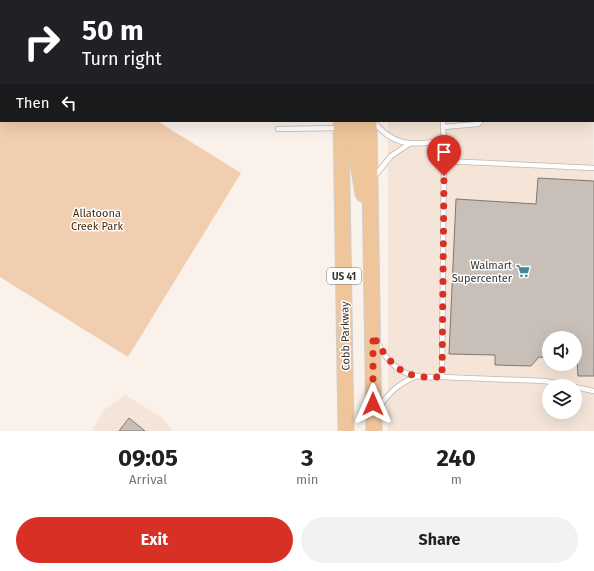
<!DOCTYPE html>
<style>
:root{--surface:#fff;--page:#f2f2f2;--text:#202124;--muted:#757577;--accent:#d93025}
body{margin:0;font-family:"Fira Sans",sans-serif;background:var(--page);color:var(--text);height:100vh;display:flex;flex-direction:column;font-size:15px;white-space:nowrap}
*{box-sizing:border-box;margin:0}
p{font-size:13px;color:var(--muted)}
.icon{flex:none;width:22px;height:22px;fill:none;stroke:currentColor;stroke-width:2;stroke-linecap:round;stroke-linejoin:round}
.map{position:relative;height:431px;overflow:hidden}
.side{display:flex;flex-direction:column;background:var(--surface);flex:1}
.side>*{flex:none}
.top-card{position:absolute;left:0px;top:0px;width:594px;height:122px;box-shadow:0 4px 16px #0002;background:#202124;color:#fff;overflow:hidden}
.controls{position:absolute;left:542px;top:331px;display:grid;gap:8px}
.controls a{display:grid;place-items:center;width:40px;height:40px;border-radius:50%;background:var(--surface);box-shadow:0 4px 16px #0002;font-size:20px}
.pin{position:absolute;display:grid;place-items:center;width:34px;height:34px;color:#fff;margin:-41px -17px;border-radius:50% 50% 50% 0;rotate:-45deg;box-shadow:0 0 4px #0007}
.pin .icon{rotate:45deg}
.me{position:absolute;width:44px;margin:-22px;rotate:0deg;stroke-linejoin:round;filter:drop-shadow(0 0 3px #0008)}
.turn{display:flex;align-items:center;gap:14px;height:84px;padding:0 16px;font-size:18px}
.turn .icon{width:52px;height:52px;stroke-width:2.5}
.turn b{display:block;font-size:28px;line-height:34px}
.then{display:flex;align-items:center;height:38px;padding:0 16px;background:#0003;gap:8px;font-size:15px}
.eta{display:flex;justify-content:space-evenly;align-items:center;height:68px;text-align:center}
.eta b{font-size:24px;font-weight:700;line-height:28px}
.action{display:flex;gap:8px;margin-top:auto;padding:8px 16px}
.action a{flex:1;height:46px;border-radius:24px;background:var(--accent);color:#fff;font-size:16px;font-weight:700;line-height:46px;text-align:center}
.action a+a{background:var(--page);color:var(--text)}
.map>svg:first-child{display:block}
.built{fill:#f4e5d8;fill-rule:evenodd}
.green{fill:#f1ceaf}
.building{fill:#c7bfb8;stroke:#7f7770}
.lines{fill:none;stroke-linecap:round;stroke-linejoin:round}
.service-casing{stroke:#c0b8b0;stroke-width:6}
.primary-casing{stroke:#cfcfce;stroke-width:17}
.service{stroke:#fff;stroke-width:4.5}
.primary{stroke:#efc59b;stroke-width:15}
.route{stroke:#d93025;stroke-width:7;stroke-dasharray:0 12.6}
.labels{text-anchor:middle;stroke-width:3;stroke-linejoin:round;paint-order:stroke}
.shield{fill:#fff;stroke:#747270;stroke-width:1}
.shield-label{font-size:10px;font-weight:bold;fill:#393633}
.park-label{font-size:11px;fill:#482b0c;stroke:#fff}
.poi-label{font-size:11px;fill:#393633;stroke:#fff;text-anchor:end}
.street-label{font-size:11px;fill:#393633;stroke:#fff}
</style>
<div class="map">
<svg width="594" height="431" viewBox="0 0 594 431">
<rect width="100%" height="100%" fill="#faf1ea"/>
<path class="built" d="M593 30 594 431H388V121H593ZM549 338H575V364H549ZM549 386H575V412H549Z
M125 395 161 417 173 431H92L104 410Z"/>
<path class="green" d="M0 0H117L1 1V121H157L241 173 128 357 0 277Z"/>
<path class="building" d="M538 178 594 181V376H578L577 360H575V338H549V358L539 357 531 366 495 365V355L449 354 456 199 536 204Z
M129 418 145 431H119Z"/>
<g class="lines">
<g class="service-casing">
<path id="service" d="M476 1V0
M373 121C396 149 412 144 444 141L442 377C434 377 425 378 417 376 399 374 386 359 378 344
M443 121V127L478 124 481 121
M443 127 444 141
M278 129 340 128
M444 161 594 168
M374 177 391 156 409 144
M442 377 545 381 570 386
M575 387 594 391
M378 409C389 392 398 384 417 376"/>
</g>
<g class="primary-casing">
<path id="primary" d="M339 0V1
M352 0V1
M367 0V1
M505 0 510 1
M592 0 594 1
M383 1 384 0
M593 17 594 18
M341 121 346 431
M355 121 357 157 363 194
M369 121 374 431"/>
</g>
<use href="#service" class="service"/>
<use href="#primary" class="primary"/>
</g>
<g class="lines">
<path class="route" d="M373 404V335C383 353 395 373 417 376 425 378 434 377 442 377L444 176"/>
</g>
<defs>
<g id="supermarket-bare" transform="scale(1.08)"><path d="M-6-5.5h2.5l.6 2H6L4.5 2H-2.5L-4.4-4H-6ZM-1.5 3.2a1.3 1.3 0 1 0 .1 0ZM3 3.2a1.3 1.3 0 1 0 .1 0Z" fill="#438796" stroke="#fff" stroke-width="2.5" paint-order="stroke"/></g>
</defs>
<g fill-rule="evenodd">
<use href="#supermarket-bare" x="523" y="271"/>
</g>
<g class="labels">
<rect class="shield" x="327" y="268" width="34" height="16" rx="3"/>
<g class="shield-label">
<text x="344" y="280">US 41</text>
</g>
<g class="park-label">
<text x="97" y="217">Allatoona<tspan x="97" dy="13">Creek Park</tspan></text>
</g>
<g class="poi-label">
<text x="512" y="269">Walmart<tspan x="512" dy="13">Supercenter</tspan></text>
</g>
<g class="street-label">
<text transform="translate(345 336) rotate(-91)" y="4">Cobb Parkway</text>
</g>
</g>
</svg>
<div class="controls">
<a><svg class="icon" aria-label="sound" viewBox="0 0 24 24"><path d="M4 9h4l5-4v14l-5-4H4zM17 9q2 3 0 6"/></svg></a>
<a><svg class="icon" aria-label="layers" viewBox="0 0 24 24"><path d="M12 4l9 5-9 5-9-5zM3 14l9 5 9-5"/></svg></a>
</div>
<div class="pin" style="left:444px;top:176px;background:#d93025"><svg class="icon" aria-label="arrive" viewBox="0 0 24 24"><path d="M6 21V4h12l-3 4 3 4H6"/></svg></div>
<svg class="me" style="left:373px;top:404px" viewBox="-20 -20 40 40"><path d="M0-17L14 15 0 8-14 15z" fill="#d93025" stroke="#fff" stroke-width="4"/></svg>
<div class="top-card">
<div class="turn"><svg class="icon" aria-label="right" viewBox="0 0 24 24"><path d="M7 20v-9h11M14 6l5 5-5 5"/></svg><div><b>50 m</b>Turn right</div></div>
<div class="then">Then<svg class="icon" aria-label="left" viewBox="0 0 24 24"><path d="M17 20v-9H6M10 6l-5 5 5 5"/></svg></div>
</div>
</div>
<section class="side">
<div class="eta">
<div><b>09:05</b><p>Arrival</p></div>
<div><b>3</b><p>min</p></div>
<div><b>240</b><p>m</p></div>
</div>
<div class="action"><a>Exit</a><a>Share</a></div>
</section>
